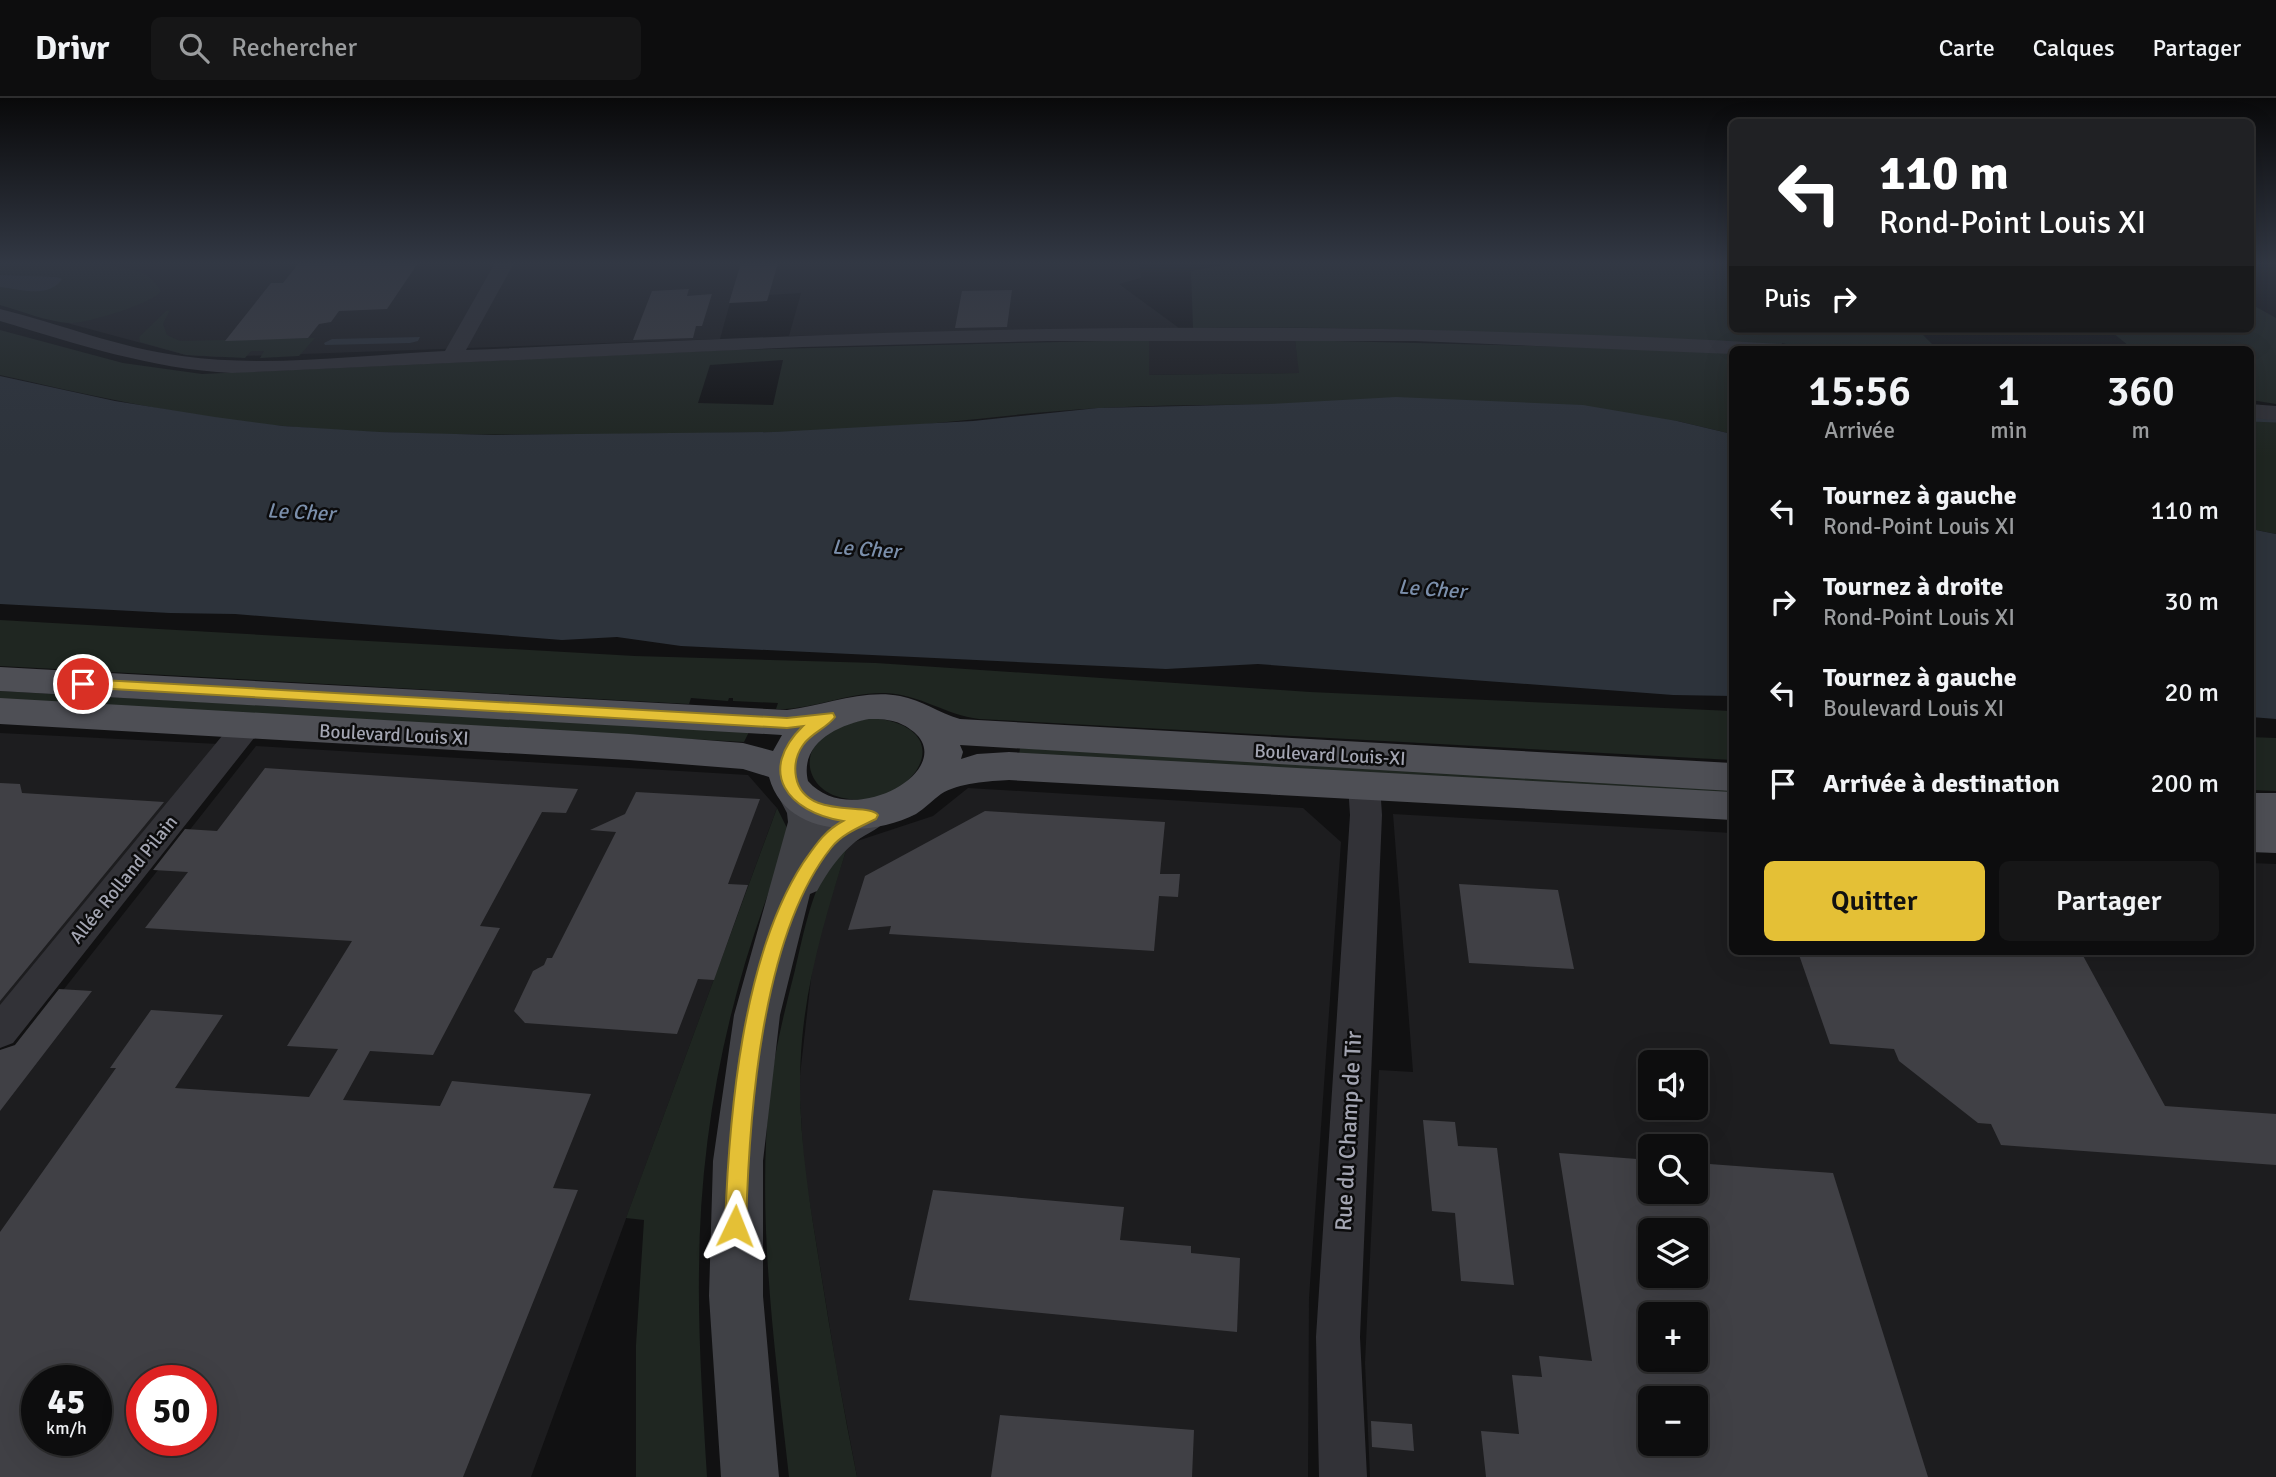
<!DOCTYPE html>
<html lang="fr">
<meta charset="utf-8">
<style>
:root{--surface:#0d0d0e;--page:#161617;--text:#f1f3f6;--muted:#9a9c9e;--line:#2d2d2e;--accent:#e4c036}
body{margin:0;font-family:Signika,sans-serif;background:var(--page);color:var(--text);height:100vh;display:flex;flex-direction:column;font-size:26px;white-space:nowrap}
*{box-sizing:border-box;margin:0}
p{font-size:23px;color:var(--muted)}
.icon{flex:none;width:38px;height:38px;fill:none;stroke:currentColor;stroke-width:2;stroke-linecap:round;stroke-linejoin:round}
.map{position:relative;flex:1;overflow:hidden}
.side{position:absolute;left:1729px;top:248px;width:525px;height:609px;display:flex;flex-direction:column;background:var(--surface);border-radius:10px;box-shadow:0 7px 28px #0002,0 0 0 2px var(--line)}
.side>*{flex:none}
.hud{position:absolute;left:1729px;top:21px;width:525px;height:214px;border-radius:10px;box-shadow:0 7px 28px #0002,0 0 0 2px var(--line);background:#202124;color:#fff;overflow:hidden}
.controls{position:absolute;left:1638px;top:952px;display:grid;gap:14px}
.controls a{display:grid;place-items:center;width:70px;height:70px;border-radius:10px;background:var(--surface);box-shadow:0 7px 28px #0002,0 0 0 2px var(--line);font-size:35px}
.speed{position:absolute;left:21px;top:1267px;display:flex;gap:14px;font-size:35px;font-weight:700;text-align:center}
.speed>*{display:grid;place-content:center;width:91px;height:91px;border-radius:50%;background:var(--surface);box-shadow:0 7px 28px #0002,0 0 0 2px var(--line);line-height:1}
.speed small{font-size:18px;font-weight:400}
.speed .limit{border:10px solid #d22;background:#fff;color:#111}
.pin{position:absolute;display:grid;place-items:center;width:60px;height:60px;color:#fff;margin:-30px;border:4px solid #fff;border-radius:50%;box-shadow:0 2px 7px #0007}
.me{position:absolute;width:77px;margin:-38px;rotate:2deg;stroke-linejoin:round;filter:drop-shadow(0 0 5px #0008)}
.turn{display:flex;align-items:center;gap:24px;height:147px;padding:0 35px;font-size:32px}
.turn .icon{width:91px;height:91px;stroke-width:2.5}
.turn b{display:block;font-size:49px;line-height:60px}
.then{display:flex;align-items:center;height:66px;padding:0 35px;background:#0003;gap:14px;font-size:26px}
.eta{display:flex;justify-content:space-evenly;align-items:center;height:119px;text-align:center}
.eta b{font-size:42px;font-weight:600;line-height:49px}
.action{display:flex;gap:14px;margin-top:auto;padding:14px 35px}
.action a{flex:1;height:80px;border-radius:10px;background:var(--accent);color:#111;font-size:28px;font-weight:600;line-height:80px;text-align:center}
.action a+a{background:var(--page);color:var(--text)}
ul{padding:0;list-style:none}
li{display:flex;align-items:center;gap:21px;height:91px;padding:0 35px}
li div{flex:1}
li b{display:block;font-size:26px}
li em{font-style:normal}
header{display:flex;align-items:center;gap:42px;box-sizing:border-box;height:98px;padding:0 35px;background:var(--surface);border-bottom:2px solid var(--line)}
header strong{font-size:33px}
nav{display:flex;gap:38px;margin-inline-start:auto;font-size:24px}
.search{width:490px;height:63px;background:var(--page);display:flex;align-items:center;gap:18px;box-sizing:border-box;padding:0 24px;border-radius:10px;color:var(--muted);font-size:26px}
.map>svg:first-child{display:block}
.built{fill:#1d1d1f;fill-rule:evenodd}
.green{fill:#1f2621;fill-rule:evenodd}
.water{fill:#2d333b}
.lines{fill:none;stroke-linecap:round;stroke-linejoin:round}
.stream{stroke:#2d333b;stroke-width:5}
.building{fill:#404045;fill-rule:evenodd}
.minor{fill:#323237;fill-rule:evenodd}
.secondary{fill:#404146;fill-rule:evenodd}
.primary{fill:#4e4f55;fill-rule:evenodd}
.route{fill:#e4c036;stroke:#947d23;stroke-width:2}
.labels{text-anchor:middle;stroke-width:5;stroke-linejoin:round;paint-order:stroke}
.street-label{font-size:19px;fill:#a3a5b2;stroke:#0c0c0d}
.water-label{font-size:21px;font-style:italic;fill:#7b8fab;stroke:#0c0c0d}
.near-street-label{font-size:23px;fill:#a3a5b2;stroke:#0c0c0d}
</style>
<header>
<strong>Drivr</strong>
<div class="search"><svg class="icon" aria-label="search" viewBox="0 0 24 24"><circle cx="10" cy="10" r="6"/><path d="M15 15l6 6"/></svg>Rechercher</div>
<nav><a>Carte</a><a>Calques</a><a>Partager</a></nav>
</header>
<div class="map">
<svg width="2276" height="1379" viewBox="0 0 2276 1379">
<rect width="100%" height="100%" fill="#111112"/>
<path class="built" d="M0 165H1139L1141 180 1119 186 1179 230 789 238 801 195 769 197 767 203 730 205 720 241 216 259 186 257 0 207Z
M1149 242H1295L1300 275 1148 277Z
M0 635 219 646 0 912Z
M256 648 748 677 777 710 531 1379H0V972ZM37 1283H96V1342H37ZM142 1283H201V1342H142Z
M968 690 1303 710 1341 744 1309 1200 1308 1379H857L837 1274 804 1070 799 986 812 872 820 834 848 746 933 718Z
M1393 716 1732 735V854H2250L2251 765 2276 766V1379H1370L1365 1265 1379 972 1413 974ZM1650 964H1696V1010H1650ZM1650 1048H1696V1094H1650ZM1650 1132H1696V1178H1650ZM1650 1216H1696V1262H1650ZM1650 1300H1696V1346H1650Z"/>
<path class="green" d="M0 165C31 165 122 162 146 177 153 181 156 186 161 193 155 205 85 226 70 225 47 224 22 213 0 207Z
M1235 165H1732V231H1917L1938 252 1790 247 1782 245 1783 248C1587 239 1390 227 1193 230L1191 173Z
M2251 206 2276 220V306L2251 302 2250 252H2134L2108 231H2250Z
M170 212 163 226 167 237 180 243 315 240 299 258 260 260 264 253H251L245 260 186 257 140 244 139 239 166 213Z
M0 232 123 265 202 276 730 252 1102 243 1149 242V277L1299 275 1295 242 1732 253V336L1677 323C1486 315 1293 300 1102 310 1023 314 945 326 866 331 782 335 697 335 613 336 503 337 392 338 283 328 187 319 93 298 0 277ZM783 262 773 307 698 305 710 267Z
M2250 317 2276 319V436L2251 431Z
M0 522 635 558 876 565 1310 594 1732 613V662L979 621C946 617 919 596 885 595 847 594 814 612 776 611L778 605 733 603V600H729L728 603 691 600 689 606 0 568Z
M0 593 749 634 744 644 0 602Z
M872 620C972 630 904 721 836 698 807 688 799 654 827 636 841 627 856 623 872 620Z
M2250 639 2276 640V693L2251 692Z
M1020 650 1732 690V698L1019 657Z
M777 710 791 738C732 877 700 1020 699 1172 698 1241 703 1310 707 1379H636V1247L644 1122 626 1120Z
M848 746C828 811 808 874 802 942 795 1019 808 1094 820 1169 831 1240 843 1310 857 1379H789C775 1251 756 1120 770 991 775 951 785 911 795 872 802 843 811 794 828 770 833 762 841 754 848 746Z"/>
<path class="water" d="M0 177 56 179 62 181C49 201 19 191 0 189Z
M420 239 418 243 410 245 325 247 324 245 332 241Z
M0 278 115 303 215 319 283 328 380 334 494 337 774 334 973 323 1098 310 1269 306 1396 299 1583 307 1677 323 1732 336V598L1673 597 1258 566 1166 571 681 548 617 539 562 542 235 516 170 515 0 506Z
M2251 431 2276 436V621L2251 619Z"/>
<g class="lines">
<path class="stream" d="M2250 321 2276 322"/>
</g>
<path class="building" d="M299 165H418L387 211 339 213 331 224 319 226 308 240 225 243 271 185H283Z
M741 165H778L767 203 729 205Z
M689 191 687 198 712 196 702 228H696L693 240 633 242 652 193Z
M1012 192 1007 229 955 230 962 193Z
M265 670 578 691 566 715 542 714 480 828 500 830 433 957 370 953 343 1002 440 1008 452 983 591 996 553 1090 578 1092 463 1379H0V1134L116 970H110L151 912 223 917 175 990 309 999 338 951 287 948 352 843 145 830 188 774 153 772 185 731 217 733ZM37 1283H96V1342H37ZM142 1283H201V1342H142Z
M0 685 20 686 22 695 164 704 0 903Z
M636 694 760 701 728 786 748 787 714 882 698 881 677 936 525 925 514 913 533 873 544 867 547 860H552L616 734 590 732 625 716Z
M985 713 1165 724 1160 776H1180L1178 799 1159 798 1154 853 889 836 891 828 848 832 865 778Z
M1459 786 1558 792 1574 871 1469 865Z
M1798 854H2081L2165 1008 2276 1016V1067L2001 1047 1991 1026 1978 1025 1899 963 1894 951 1830 946Z
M59 891 92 893 0 1013V952L15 947Z
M1423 1022 1455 1024 1458 1048 1497 1050 1514 1187 1461 1183 1455 1115 1432 1113Z
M1559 1055 1650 1062V1094H1696V1065L1833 1075 1928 1379H1486L1481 1333 1519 1336 1512 1277 1542 1279 1539 1258 1592 1263ZM1650 1132H1696V1178H1650ZM1650 1216H1696V1262H1650ZM1650 1300H1696V1346H1650Z
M933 1092 1124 1109 1120 1142 1191 1148V1155L1240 1160 1237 1234 909 1202Z
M1000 1317 1194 1332 1192 1379H991Z
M1371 1323 1412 1326 1414 1353 1372 1349Z"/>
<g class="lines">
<path class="minor" d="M495 165H514L466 252C660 244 854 234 1048 231 1293 227 1537 232 1782 246L1790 247 1793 252H1732V256L1415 243H1048L803 249 232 275C151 271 77 246 0 223V211C61 226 119 250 182 258 268 270 358 257 445 253Z
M2250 306 2276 308V322L2250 320Z
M247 618 258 621 262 628 258 635 13 945 0 950V907L236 621Z
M1364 676 1375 679 1380 687 1382 717 1360 1239 1367 1379H1319L1316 1239 1350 717 1348 687 1353 679Z"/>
<path class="secondary" d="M796 682 810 686 827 714 828 723C845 710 863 700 884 707L890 717C882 731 868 734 855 744 838 758 827 775 817 793L810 796 780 917 763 1063V1198L779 1379H721L709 1198 713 1063 734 917 788 724 787 715 777 696 782 686Z"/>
<path class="primary" d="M0 569 787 612C824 608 862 591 900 598 922 602 939 615 960 621L1732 665V693L960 647 963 654 961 661 977 656 1009 654 1732 694V722L1009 682C990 683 958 685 941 696 933 702 925 710 916 716 870 740 785 740 769 679L743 671 629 662 0 626V600L629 636 743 645 773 653 782 637 0 593ZM869 621C887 621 899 622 914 634 958 672 851 733 808 683 799 645 838 627 869 621Z
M2250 695H2276V725L2250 724Z
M2250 724 2276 725V755L2250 754Z"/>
</g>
<linearGradient id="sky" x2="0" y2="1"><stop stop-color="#09090a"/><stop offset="0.46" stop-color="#323844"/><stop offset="1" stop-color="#323844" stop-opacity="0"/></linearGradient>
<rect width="2276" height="359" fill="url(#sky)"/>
<path class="route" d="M83 581 787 620 833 615 835 619C827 630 811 635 803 647 796 657 794 668 796 679 804 722 869 704 878 717L876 721C860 729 842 736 831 750 761 838 749 1018 746 1128L743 1135 735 1138 728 1135 725 1128C729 1018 742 859 803 765 815 748 824 733 843 723 788 714 756 674 803 628L787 630 78 589 76 586Z"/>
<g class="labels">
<g class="street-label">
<text transform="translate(394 636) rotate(3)" y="7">Boulevard Louis XI</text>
<text transform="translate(1330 656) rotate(3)" y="7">Boulevard Louis-XI</text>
<text transform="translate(123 781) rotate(-51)" y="7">Allée Rolland Pilain</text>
</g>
<g class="water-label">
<text transform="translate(301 414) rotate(3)" y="7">Le Cher</text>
<text transform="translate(866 451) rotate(4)" y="7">Le Cher</text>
<text transform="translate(1432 491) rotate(4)" y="7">Le Cher</text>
</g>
<g class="near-street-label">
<text transform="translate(1348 1033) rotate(-87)" y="8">Rue du Champ de Tir</text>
</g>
</g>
</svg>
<div class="controls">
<a><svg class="icon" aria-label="sound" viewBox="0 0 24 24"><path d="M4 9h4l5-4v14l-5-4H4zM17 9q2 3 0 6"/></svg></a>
<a><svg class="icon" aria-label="search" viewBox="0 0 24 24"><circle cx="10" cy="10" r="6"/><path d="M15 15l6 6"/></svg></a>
<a><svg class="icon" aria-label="layers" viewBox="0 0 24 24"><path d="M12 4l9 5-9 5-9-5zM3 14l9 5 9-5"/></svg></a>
<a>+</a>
<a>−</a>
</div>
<div class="speed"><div>45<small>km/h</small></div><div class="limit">50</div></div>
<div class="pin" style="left:83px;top:586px;background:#d93025"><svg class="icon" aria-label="arrive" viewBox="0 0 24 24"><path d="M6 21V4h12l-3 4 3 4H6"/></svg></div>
<svg class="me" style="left:735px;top:1128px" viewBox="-20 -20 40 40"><path d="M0-17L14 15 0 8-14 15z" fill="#e4c036" stroke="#fff" stroke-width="4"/></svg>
<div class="hud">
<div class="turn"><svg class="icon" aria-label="left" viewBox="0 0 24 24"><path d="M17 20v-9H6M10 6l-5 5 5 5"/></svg><div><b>110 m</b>Rond-Point Louis XI</div></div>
<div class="then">Puis<svg class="icon" aria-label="right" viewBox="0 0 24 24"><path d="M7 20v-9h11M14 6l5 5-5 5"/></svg></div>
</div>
<section class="side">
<div class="eta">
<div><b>15:56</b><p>Arrivée</p></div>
<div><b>1</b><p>min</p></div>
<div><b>360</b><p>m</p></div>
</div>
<ul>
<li><svg class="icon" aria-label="left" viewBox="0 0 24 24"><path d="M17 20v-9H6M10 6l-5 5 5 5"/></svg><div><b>Tournez à gauche</b><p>Rond-Point Louis XI</p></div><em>110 m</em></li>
<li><svg class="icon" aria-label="right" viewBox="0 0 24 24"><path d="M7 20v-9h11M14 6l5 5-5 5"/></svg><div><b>Tournez à droite</b><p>Rond-Point Louis XI</p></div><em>30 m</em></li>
<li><svg class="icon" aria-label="left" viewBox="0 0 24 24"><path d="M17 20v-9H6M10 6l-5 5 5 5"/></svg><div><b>Tournez à gauche</b><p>Boulevard Louis XI</p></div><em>20 m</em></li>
<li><svg class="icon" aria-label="arrive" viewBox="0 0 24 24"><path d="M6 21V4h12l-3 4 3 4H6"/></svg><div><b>Arrivée à destination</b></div><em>200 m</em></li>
</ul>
<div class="action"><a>Quitter</a><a>Partager</a></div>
</section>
</div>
